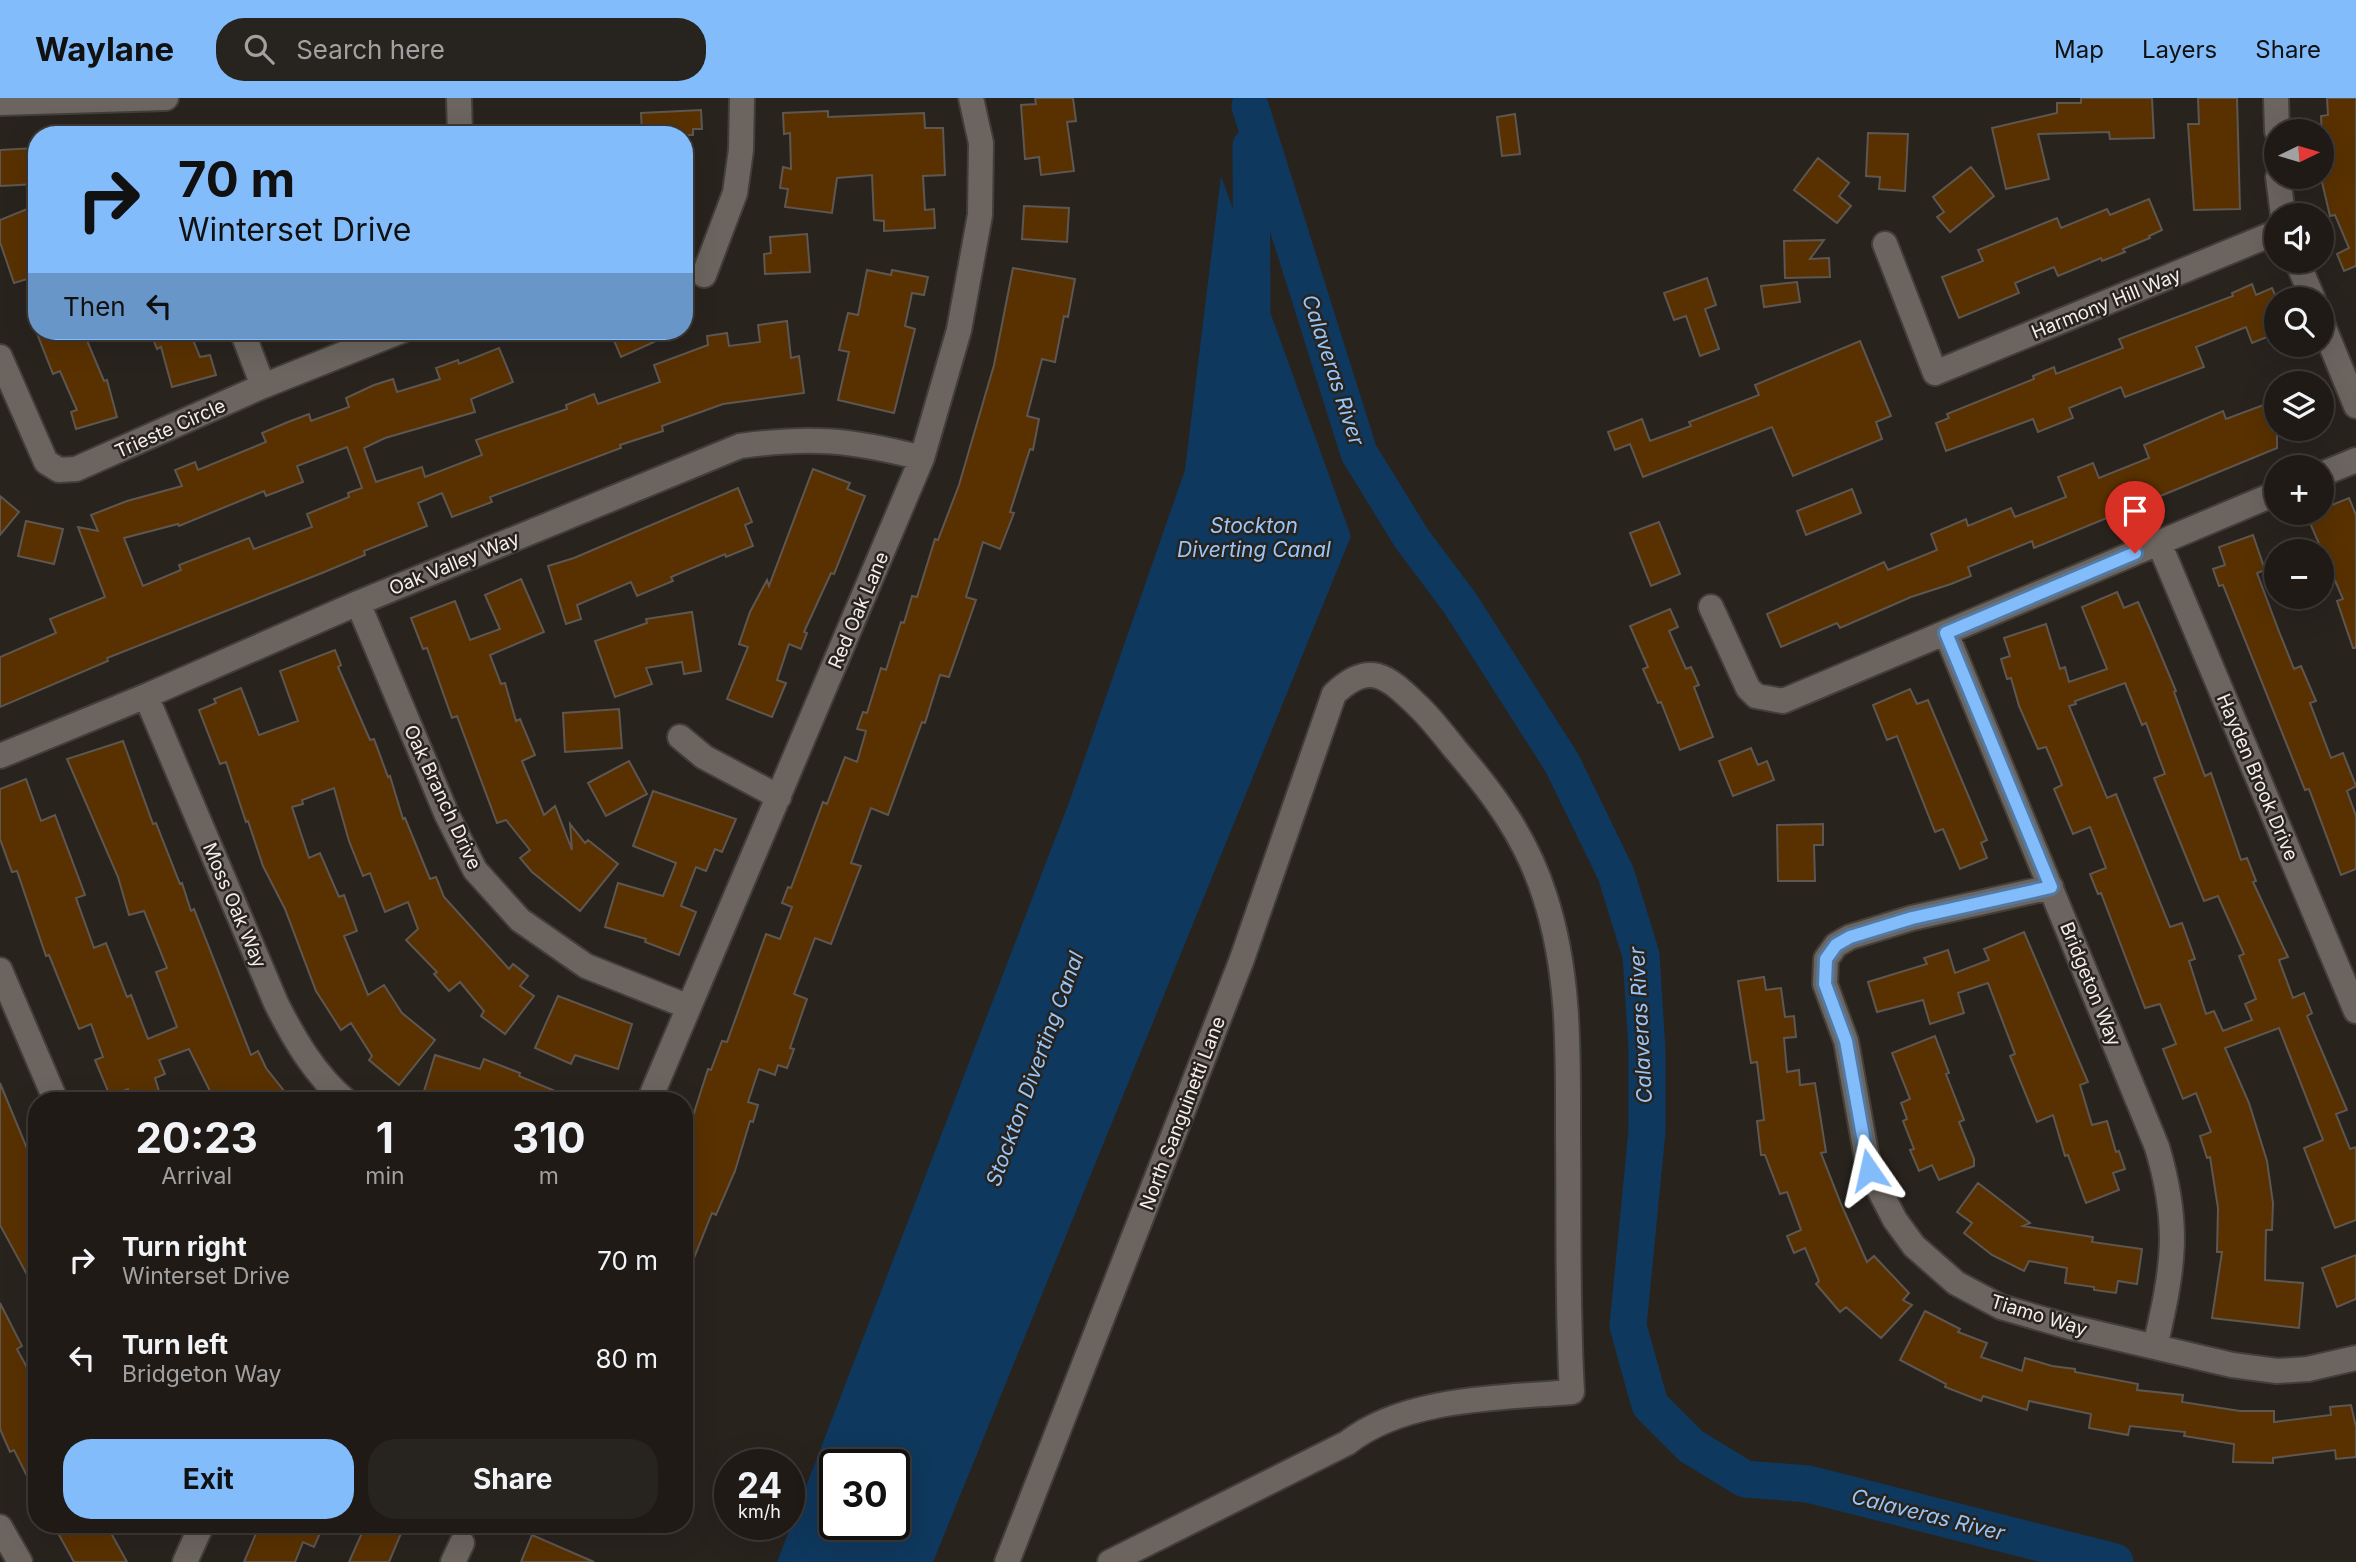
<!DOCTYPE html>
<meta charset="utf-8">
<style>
:root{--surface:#1f1a16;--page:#27231f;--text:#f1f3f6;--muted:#a1a1a1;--line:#3c3835;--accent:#82bcfa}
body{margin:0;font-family:Inter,sans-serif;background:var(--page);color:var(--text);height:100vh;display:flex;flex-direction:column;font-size:26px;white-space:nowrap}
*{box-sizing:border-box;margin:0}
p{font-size:23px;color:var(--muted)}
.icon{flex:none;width:38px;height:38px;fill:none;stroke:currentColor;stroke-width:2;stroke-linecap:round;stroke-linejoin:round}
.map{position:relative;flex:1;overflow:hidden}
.details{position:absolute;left:28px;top:994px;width:665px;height:441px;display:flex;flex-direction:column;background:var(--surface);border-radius:28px;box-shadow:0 7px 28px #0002,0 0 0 2px var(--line)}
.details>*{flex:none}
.hud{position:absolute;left:28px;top:28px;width:665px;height:214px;border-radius:28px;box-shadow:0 7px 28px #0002,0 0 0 2px var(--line);background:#82bcfa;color:#111;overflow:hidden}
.needle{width:46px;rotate:85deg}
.controls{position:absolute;left:2264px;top:21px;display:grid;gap:14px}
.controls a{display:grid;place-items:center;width:70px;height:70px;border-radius:50%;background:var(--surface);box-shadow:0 7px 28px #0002,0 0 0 2px var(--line);font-size:35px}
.speed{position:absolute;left:714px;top:1351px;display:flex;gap:14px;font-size:35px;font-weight:700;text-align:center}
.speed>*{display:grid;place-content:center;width:91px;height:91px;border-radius:50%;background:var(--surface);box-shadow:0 7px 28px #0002,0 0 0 2px var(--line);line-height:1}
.speed small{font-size:18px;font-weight:400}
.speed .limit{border:4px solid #111;border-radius:10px;background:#fff;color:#111}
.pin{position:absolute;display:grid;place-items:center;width:60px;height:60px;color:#fff;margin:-72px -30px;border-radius:50% 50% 50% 0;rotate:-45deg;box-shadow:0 0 7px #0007}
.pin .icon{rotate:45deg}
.me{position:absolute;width:77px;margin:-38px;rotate:349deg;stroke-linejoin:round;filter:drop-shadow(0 0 5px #0008)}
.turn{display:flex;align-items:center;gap:24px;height:147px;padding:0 35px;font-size:32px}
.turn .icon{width:91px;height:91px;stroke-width:2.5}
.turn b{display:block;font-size:49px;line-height:60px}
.then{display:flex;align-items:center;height:66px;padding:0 35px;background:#0003;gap:14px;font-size:26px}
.eta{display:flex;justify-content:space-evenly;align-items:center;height:119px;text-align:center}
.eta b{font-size:42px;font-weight:700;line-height:49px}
.cta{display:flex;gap:14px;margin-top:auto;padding:14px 35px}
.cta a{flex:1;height:80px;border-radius:28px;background:var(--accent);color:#111;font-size:28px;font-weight:700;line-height:80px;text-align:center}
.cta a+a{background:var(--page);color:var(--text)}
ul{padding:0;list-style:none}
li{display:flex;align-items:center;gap:21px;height:98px;padding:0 35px}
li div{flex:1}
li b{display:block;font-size:26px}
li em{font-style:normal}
header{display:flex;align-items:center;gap:42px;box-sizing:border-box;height:98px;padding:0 35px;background:var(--accent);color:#111}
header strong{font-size:33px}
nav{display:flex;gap:38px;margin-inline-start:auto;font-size:24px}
.search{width:490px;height:63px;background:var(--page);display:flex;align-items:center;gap:18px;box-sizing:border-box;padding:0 24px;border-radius:28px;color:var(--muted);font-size:26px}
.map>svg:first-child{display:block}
.water{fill:#0f385e;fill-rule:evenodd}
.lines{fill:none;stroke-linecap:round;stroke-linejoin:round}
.river{stroke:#0f385e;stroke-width:37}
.building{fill:#593100;stroke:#5d5651;stroke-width:2;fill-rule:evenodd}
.street-casing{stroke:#423e3a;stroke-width:28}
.street{stroke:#6c655f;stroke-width:24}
.route-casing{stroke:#547aa2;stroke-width:18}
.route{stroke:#82bcfa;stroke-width:12}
.labels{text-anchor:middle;stroke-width:5;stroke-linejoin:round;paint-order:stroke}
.street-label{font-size:19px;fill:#f2eeeb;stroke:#29231e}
.water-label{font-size:21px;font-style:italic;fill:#96c6fa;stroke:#29231e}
</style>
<header>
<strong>Waylane</strong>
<div class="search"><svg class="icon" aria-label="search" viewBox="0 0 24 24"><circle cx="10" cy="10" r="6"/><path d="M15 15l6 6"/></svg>Search here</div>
<nav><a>Map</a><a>Layers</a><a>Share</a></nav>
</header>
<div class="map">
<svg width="2356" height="1464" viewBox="0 0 2356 1464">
<rect width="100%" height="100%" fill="#29231e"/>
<path class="water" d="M1221 78 1351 438 933 1464H777L1070 702 1185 372ZM835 1367H894V1426H835Z"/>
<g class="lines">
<path class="river" d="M1250 8 1359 355 1412 441 1460 505 1562 665 1616 776 1641 857 1647 952V1033L1628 1228 1650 1307 1691 1348 1745 1381 1808 1386 2115 1464
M1251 48 1252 210"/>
</g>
<path class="building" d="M1035 0H1073L1076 23 1067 24 1074 73 1041 77 1039 59 1025 61 1021 7 1036 6Z
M2081 0H2152L2154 40 2110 41 2109 34 2038 36 2049 81 2006 91 1992 30 2057 15V5H2081Z
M2198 0H2237L2240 111 2194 112 2188 26H2199Z
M2327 0H2356V168L2344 173 2337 156 2349 150 2335 117 2330 118 2321 80 2324 79 2321 18 2328 17Z
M701 12 702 31H693V37H642L641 15Z
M828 13V19L924 15 925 30H943L945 77 923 78 925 112 934 111 935 130 884 133V123L874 122 872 77 837 80 832 115 785 109 788 91 780 90 783 69 791 71 790 35 784 36 783 15Z
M1515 16 1520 56 1502 58 1497 19Z
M1868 35 1908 36 1905 93 1879 91 1880 79 1866 78Z
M35 50 37 86 0 88V52Z
M1818 60 1849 85 1839 98 1851 108 1837 125 1794 92Z
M1971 69 1994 98 1950 134 1937 119 1944 114 1933 99Z
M2149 101 2162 132 2149 138 2150 140 2123 151 2125 154 2102 163 2101 160 2058 178 2054 169 2015 185 2019 195 1959 220 1942 179 1983 163 1978 152 2057 120 2061 130 2107 111 2110 117Z
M1024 108 1069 110 1067 144 1022 141Z
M27 111 32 122 37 120V178L14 185 0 144V122Z
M807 136 810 174 765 176 764 156 771 155 770 139Z
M1824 142 1810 161 1829 160 1830 179 1785 180 1784 143Z
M1013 170 1075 181 1068 219 1064 218 1055 264 1042 261 1027 318 1039 321 1033 352 1030 351 1010 414 1014 415 1000 451 983 444 966 499 976 502 949 579 940 577 925 625 922 624 888 717 871 710 851 765 861 768 831 846 815 840 794 896 807 901 790 950 794 951 787 970 778 967 775 977 759 971 748 1004 758 1007 753 1024 750 1023 735 1073 716 1117 712 1115 684 1185V1034L689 1017 693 1018 708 971 711 972 722 943 727 944 766 836 780 841 792 809 782 805 788 789 791 790 823 704 827 706 845 659 857 664 866 633 857 631 863 614 867 615 881 570 886 572 901 524 904 525 912 498 917 499 935 441 938 442 959 387 994 267Z
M867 172 891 177 892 172 928 179 924 197 912 195 905 228 915 231 894 315 838 302 849 254 839 252 848 215 858 217Z
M1707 180 1716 207 1705 211 1719 251 1700 258 1686 218 1674 222 1664 195Z
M1797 184 1800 204 1764 209 1761 188Z
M2252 186 2256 197 2272 190 2277 201V235L2252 245 2246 229 2196 249 2204 269 2125 299 2121 289 2069 310 2073 320 2038 334 2033 321 1946 353 1936 325 1949 320 1947 316 2034 281 2033 278 2054 269 2056 276 2123 250 2119 241 2233 198 2232 195Z
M787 223 791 260 799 258 804 295 723 306 662 328 663 333 620 347 621 350 490 399 492 404 452 419 442 395 418 405 427 428 364 453 365 457 322 475 107 560 108 563 0 609V559L56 535 50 521 105 499 78 429 98 433 91 417 127 403 182 388 175 372 195 364 198 372 266 344 262 335 288 324 309 316 311 323 349 309 346 300 374 287 393 281 397 294 440 281 436 270 458 262 459 266 499 250 513 284 471 301 475 314 385 340 364 350 376 384 422 369 425 379 482 357 476 342 567 311 566 307 594 296 598 306 660 284 654 267 708 247 707 238 727 235 729 248 760 244 758 227ZM347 349 362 390 348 395 349 399 307 416 312 429 254 451 249 440 179 467 181 472 143 488 124 440 178 426 179 428 264 393 266 398 303 384 297 368Z
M36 233H83L104 283 107 282 117 319 76 331 71 314 77 312 60 273 53 276Z
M150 233H200L191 237 200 259 210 257 216 277 172 289 161 249 157 251Z
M610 233H649L654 244 621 259Z
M1860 243 1891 318 1876 324 1882 341 1793 378 1772 329 1643 379 1630 346 1615 352 1608 334 1642 321 1650 343 1691 328 1689 324 1759 297 1755 287Z
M2277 302V350L2034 450 2032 443 1968 469 1971 478 1951 486 1911 499 1840 530 1837 525 1781 549 1767 516 1884 464 1888 472 1937 452 1931 436 1966 421 1968 428 2011 410 2015 419 2066 399 2058 379 2093 365 2099 380 2149 360 2144 347 2223 313 2226 321Z
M813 371 850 385 847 391 865 398 834 476 831 475 804 534 807 535 801 551 789 546 777 582 786 585 772 619 727 601 748 549 739 546 750 514 767 482 769 488Z
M738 390 752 424 745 427 753 448 726 459 725 456 671 479 673 483 637 498 631 484 577 507 581 521 566 526 548 468 574 460Z
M1852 391 1861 415 1806 437 1797 413Z
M0 398 19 414 0 437Z
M2349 400 2356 417V550H2353L2337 503 2343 501 2307 418 2322 415V411Z
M26 423 63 431 54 466 18 458Z
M1659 424 1680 476 1651 488 1630 435Z
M2253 437 2265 472 2257 475 2278 531 2294 571 2301 568 2316 603 2310 605 2331 660 2343 655 2356 688 2347 693 2356 718V771L2341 777 2309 691 2305 692 2223 487 2219 488 2213 471 2225 467 2219 449Z
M521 481 544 534 490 557 501 586 505 585 516 623 520 621 535 657 522 663 544 717 555 708 572 752 570 726 585 745 588 742 618 766 580 813 532 774 520 760 530 752 506 722 497 725 457 618 452 620 427 550 423 551 411 520 455 503 470 542 500 531 485 497Z
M2117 494 2124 510 2138 504 2150 531 2176 593 2174 594 2205 678 2211 675 2241 762 2247 760 2256 783 2253 784 2288 859 2279 862 2293 900 2304 895 2312 915 2307 918 2347 1012 2336 1016 2350 1051 2356 1049V1122L2335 1130 2304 1050 2323 1042 2279 930 2225 950 2249 1005 2267 1063 2273 1105 2272 1132H2266L2265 1182 2303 1185 2299 1230 2212 1220 2222 1154H2217L2218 1110 2210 1059 2207 1060 2200 1038 2211 1034 2196 995 2183 1001 2163 951 2176 946 2160 906 2145 910 2101 795 2098 796 2090 776 2106 770 2090 729 2073 736 2054 691 2062 687 2055 670 2046 649 2038 651 2019 608 2011 580 2007 581 2001 561 2010 558 2004 540 2046 526 2060 571 2065 569 2069 584 2107 571 2082 509ZM2125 585 2142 627 2146 625 2165 676 2154 680 2204 803 2218 798 2244 856 2239 858 2256 901 2245 906 2252 922 2223 933 2214 913 2206 916 2189 863 2195 861 2182 825 2170 829 2116 696 2107 700 2069 608 2076 606 2075 603Z
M1670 511 1678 529 1669 533 1686 571 1691 569 1699 587 1694 589 1713 639 1680 652 1661 604 1658 605 1643 571 1648 569 1630 528Z
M692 514 701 573 684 576 682 564 646 570 652 586 615 599 595 543 647 525 646 521Z
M335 552 341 567 338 569 370 642 374 641 388 679 390 678 403 721 405 720 430 781 436 779 444 799 509 871 513 866 528 878 520 888 534 898 505 936 481 918 484 913 460 884 449 893 434 876 437 874 406 842 418 831 408 804 385 814 370 775 363 778 349 743 334 690 302 702 303 706 292 709 309 760 320 755 339 799 344 797 357 833 344 838 368 897 384 887 402 915 435 942 399 987 369 962 372 958 351 925 341 932 316 893 285 811 263 768 248 723 246 724 226 664 220 666 199 612 216 605 214 601 241 590 259 637 298 623 280 573Z
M1910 591 1917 606 1928 602 1987 742 1981 745 1987 760 1960 771 1943 731 1935 734 1897 638 1887 642 1873 607Z
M619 611 622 650 565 654 563 615Z
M123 643 153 726 156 725 180 786 182 785 191 813 194 811 251 957 258 953 266 970 292 1003H215L189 951 159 962 165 976 155 980 162 1003H131L128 991 110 998 95 962 103 959 91 926 79 931 49 857 46 858 17 773 12 774 0 741V691L26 681 41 723 55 717 85 797 76 800 94 850 106 845 127 899 131 897 148 941 177 929 156 874 167 870 144 813 129 817 118 779 67 661Z
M1751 650 1758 667 1767 663 1774 682 1733 698 1719 663Z
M629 663 647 696 606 718 588 685Z
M653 693 736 721 722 754 715 751 706 773 696 769 681 808 696 814 679 857 645 844 646 841 605 829 618 785 663 798 676 765 633 748Z
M1823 726V747H1814L1815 783H1778L1777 727Z
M2024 834 2088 984 2080 987 2092 1027 2107 1023 2116 1054 2119 1053 2125 1071 2113 1075 2119 1092 2086 1105 2068 1057 2065 1058 2053 1017 2037 1024 2010 958 2015 956 1988 885 1958 895 1964 915 1930 926 1923 902 1877 914 1868 884 1927 866 1924 860 1948 852 1955 875 1989 862 1984 851Z
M1764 879 1766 892 1781 890 1785 919 1794 918 1796 939 1784 940 1787 974 1799 972 1800 987 1815 985 1826 1054 1821 1055 1841 1106 1867 1164 1874 1158 1909 1195 1903 1202 1912 1207 1881 1240 1846 1209 1840 1214 1816 1186 1819 1183 1805 1150 1794 1155 1787 1138 1801 1132 1787 1094 1780 1096 1765 1057H1761L1757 1023 1764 1022 1757 964 1751 965 1738 883Z
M558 898 632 926 618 971 575 957 571 966 535 950Z
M1935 938 1949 975 1946 976 1964 1022 1959 1024 1974 1061V1068L1939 1082 1932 1067 1919 1073 1910 1052 1914 1051 1903 1023 1907 1021 1901 1005 1910 1001 1892 955Z
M435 957 480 971 484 961 520 975 519 978 579 1003H421Z
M0 985 28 1053 31 1051 37 1065V1195L0 1127Z
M1978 1085 2030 1125 2023 1128 2093 1139 2092 1144 2142 1151 2137 1186 2118 1183 2116 1195 2094 1192V1189L2065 1185 2067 1170 2029 1163 2024 1173 1992 1157 1964 1135 1972 1125 1957 1114Z
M2356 1157V1201L2337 1209 2322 1170Z
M0 1205 22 1248 17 1251 37 1288V1292L29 1296 37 1315V1398L14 1352 10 1354 0 1331Z
M1925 1213 1960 1231 1958 1234 1987 1245 1981 1259 2022 1273 2025 1260 2052 1268 2075 1271V1274L2138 1286 2137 1292 2183 1297 2182 1304 2240 1313H2274V1324L2331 1317 2330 1309 2351 1307 2356 1329V1359L2336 1361 2335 1352 2273 1360V1365L2233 1364 2234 1346 2184 1338 2185 1334 2130 1328 2128 1337 2089 1330 2091 1316 2029 1303 2027 1312 1983 1298 1981 1303 1945 1289 1946 1286 1900 1262Z
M53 1426H106L127 1464H74Z
M260 1426H324L314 1449 303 1444 295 1464H244Z
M366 1426H405L389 1464H349Z
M532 1437 594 1464H521Z"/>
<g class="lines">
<g class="street-casing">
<path id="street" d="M459 0 460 37
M2276 0 2277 33
M0 5 166 0
M2278 79 2283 117
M1885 146 1935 275 2277 134
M2297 163 2313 201
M704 177 735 95 741 52 742 0
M2322 225 2356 308
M242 233 263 288
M0 259 46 364 59 372 76 371 263 288 401 233
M2322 376 2356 362
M2159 445 2356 913
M358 505 447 717 475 772 520 822 586 868 689 909
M1711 509 1748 590 1756 598 1783 603 2277 395
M1946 535 2157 1049C2181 1129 2173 1170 2155 1249
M146 598 276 905C294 941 315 977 346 1003
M680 639 704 659 779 699
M0 658 146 598 358 505 740 348C812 338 852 342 922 360
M2051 789 1912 820 1850 839 1836 847 1826 861 1825 886 1846 943 1869 1072 1895 1122 1914 1148 1956 1185 2001 1209 2070 1229 2232 1267 2277 1273 2308 1271 2356 1260
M0 872 56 1003
M649 1003 922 360 959 232 980 117 981 45 971 0
M0 1429 20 1464
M185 1464 202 1426
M453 1464 462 1445
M1007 1464 1242 861 1334 596C1369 562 1387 578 1417 607 1431 620 1443 636 1455 651 1494 696 1527 741 1545 799 1570 876 1568 954 1568 1035 1569 1121 1567 1208 1572 1294 1501 1300 1405 1299 1347 1345L1110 1464"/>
</g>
<use href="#street" class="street"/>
</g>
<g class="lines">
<g class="route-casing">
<path id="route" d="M1869 1072 1846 943 1825 886 1826 861 1836 847 1850 839 1912 820 2051 789 1946 535 2135 455"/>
</g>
<use href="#route" class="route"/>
</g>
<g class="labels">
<g class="street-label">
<text transform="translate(2106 205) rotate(-22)" y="7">Harmony Hill Way</text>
<text transform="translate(170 330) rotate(-24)" y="7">Trieste Circle</text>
<text transform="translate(454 465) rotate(-22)" y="7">Oak Valley Way</text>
<text transform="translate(858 512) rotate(-67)" y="7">Red Oak Lane</text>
<text transform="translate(2258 679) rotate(67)" y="7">Hayden Brook Drive</text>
<text transform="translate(443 699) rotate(65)" y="7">Oak Branch Drive</text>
<text transform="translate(235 807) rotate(67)" y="7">Moss Oak Way</text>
<text transform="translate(2091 886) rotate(68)" y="7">Bridgeton Way</text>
<text transform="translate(1182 1015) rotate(-69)" y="7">North Sanguinetti Lane</text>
<text transform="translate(2039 1217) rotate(17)" y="7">Tiamo Way</text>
</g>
<g class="water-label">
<text transform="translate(1333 272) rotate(72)" y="7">Calaveras River</text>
<text x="1254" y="435">Stockton<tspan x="1254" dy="24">Diverting Canal</tspan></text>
<text transform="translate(1641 927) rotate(-93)" y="7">Calaveras River</text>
<text transform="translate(1035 971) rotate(-70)" y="7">Stockton Diverting Canal</text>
<text transform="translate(1928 1417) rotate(14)" y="7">Calaveras River</text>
</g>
</g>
</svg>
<div class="controls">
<a><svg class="needle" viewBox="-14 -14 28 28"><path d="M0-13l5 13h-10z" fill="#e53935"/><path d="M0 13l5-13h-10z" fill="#a1a1a1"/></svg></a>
<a><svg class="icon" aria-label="sound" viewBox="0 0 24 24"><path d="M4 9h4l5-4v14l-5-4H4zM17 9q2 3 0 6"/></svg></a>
<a><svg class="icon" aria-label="search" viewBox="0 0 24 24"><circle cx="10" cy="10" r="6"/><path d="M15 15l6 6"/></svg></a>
<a><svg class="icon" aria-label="layers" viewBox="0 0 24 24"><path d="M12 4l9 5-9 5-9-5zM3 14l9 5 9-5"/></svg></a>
<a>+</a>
<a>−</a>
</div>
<div class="speed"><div>24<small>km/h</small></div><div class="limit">30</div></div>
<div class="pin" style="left:2135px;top:455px;background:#d93025"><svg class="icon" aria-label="arrive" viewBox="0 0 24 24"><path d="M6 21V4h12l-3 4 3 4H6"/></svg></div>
<svg class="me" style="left:1869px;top:1072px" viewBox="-20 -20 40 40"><path d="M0-17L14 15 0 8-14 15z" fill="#82bcfa" stroke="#fff" stroke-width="4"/></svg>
<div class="hud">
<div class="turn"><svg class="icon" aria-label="right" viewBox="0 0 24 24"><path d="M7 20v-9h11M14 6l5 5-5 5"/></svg><div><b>70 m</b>Winterset Drive</div></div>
<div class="then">Then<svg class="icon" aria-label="left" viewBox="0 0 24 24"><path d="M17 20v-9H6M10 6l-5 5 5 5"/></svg></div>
</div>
<section class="details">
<div class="eta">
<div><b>20:23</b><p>Arrival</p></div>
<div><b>1</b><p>min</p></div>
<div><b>310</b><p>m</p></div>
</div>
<ul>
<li><svg class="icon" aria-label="right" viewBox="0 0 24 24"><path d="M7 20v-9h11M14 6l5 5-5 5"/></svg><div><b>Turn right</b><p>Winterset Drive</p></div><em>70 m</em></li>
<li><svg class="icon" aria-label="left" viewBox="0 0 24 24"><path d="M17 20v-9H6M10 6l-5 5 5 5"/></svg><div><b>Turn left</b><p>Bridgeton Way</p></div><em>80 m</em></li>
</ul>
<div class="cta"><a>Exit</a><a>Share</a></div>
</section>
</div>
